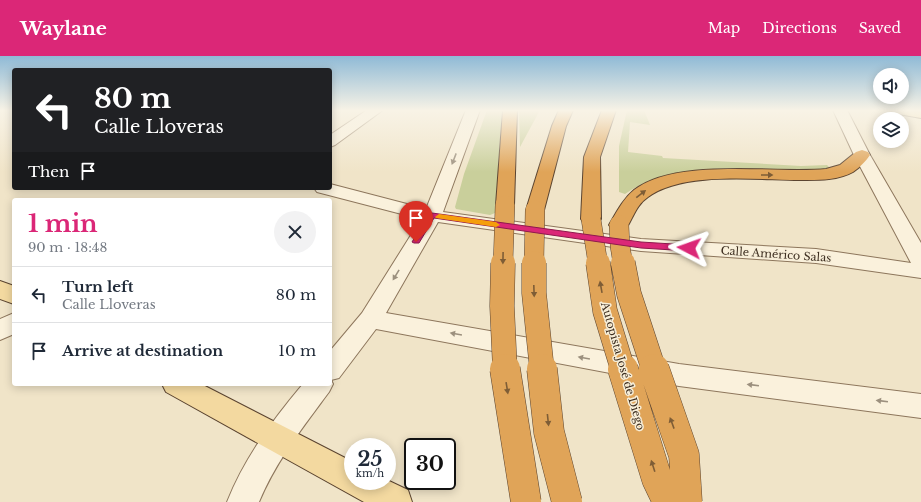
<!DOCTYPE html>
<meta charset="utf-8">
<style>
:root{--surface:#fff;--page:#f2f2f3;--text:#1f2937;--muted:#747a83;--line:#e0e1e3;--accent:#db2777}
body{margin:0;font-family:"Libre Baskerville",serif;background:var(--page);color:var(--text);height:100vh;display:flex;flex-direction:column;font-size:15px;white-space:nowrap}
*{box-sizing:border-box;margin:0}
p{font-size:13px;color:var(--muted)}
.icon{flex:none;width:22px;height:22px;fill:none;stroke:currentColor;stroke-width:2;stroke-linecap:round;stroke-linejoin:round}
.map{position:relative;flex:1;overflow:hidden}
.sheet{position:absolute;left:12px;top:142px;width:320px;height:188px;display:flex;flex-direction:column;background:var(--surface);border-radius:4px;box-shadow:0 2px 10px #0003}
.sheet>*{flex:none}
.hud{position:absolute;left:12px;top:12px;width:320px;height:122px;border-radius:4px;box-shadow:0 2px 10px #0003;background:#202124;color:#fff;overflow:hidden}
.controls{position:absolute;left:873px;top:12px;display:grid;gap:8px}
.controls a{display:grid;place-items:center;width:36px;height:36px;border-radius:50%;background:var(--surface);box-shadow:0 2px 10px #0003;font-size:20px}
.speed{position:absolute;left:344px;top:382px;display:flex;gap:8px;font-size:20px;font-weight:700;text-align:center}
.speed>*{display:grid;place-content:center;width:52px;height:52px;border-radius:50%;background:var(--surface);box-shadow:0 2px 10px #0003;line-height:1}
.speed small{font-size:10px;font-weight:400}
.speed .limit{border:2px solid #111;border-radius:6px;background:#fff;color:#111}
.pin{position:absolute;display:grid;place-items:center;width:34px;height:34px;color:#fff;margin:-41px -17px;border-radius:50% 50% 50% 0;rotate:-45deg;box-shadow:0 0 4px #0007}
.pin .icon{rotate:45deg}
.me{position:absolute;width:44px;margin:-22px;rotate:274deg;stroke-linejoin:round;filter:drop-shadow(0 0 3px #0008)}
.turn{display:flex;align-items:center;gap:14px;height:84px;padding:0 16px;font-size:18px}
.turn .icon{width:52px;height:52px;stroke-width:2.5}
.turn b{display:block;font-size:28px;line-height:34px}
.then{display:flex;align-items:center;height:38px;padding:0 16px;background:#0003;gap:8px;font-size:15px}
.round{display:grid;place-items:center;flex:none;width:42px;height:42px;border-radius:21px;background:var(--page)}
.summary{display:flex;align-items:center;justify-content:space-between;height:68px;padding:0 16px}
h1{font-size:24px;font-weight:800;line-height:30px;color:var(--accent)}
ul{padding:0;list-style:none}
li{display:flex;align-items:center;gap:12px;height:56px;padding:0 16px;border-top:1px solid var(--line)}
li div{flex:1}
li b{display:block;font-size:15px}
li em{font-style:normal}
header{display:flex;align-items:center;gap:24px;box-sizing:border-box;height:56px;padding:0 20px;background:var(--accent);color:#fff}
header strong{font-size:19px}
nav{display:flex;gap:22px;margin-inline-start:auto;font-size:14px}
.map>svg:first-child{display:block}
.green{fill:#c9cf9b}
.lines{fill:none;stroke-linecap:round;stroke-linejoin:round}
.minor-casing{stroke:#8d765c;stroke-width:2}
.major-casing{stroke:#5b4430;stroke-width:2}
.highway-casing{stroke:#5b4430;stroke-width:2}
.minor{fill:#faf1dc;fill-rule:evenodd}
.major{fill:#f3d9a0;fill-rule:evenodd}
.highway{fill:#e0a458;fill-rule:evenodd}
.highway-bridge-far2-casing{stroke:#5b4430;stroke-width:20;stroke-linecap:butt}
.highway-bridge-far1-casing{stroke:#5b4430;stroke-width:25;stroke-linecap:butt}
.highway-bridge-casing{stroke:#5b4430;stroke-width:31;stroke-linecap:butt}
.highway-bridge-far2{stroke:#e0a458;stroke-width:19}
.highway-bridge-far1{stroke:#e0a458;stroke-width:24}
.highway-bridge{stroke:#e0a458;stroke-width:30}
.oneway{fill:#9c907e}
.oneway2{fill:#7e5d36}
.route{fill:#db2777;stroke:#8e194d}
.slow{fill:#f59e0b}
.labels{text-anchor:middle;stroke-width:3;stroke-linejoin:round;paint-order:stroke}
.street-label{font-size:11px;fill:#3d2e20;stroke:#f7eed8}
</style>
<header>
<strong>Waylane</strong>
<nav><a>Map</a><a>Directions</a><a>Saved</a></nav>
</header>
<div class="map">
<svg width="921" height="446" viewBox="0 0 921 446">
<rect width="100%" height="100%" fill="#f0e4c8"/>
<path class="green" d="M487 54H502L495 157 490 159 456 153 455 151 464 118Z
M519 54H540L520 91Z
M627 54H644L650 69 630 66 628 96 662 100 663 102 801 110 827 109 830 112 819 114C793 115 766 115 740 115 699 116 660 113 625 138L619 136V90Z"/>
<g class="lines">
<g class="minor-casing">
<path id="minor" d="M367 54H383L335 89 330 91V79Z
M466 54H480L443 156 641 183 816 193 911 207 854 99 833 54H847L870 99 921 187V222L816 207 641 195 438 166 386 257 679 308 921 338V362L679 330 376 273 339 322 331 324 333 328 329 336C303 371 276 405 259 446H227C245 401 272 365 303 328H330V295L362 257 421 163 317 136 314 132H330V128L426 153Z
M14 257V278L0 284V263Z"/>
</g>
<g class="major-casing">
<path id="major" d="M891 54H921V62L893 57Z
M0 225 14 230V248L0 243Z
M162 328H201L353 406V425H387V424L408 434 412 446H364L166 336Z"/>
</g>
<g class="highway-casing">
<path id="highway" d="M503 54H517L514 149 511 153 505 155 499 153 496 149Z
M559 54H573L566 70 544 154 542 158 535 160 528 158 526 154 552 70Z
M602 54H616L600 101 601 163 598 167 591 169 584 167 581 163 584 101Z
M862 94 868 96 870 99C866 105 859 112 853 116 837 125 816 124 799 124 757 124 683 115 648 141 636 149 633 162 626 173L619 175 612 173 609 169C616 157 623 143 634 134 677 101 774 118 826 113L840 109 856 96Z"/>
</g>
<use href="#minor" class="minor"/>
<use href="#major" class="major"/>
<use href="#highway" class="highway"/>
<g class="highway-bridge-far2-casing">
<path id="highway-bridge-far2" d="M591 163 598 208
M619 169 620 190 623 208
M503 208 505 149
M534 208 535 154"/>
</g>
<g class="highway-bridge-far1-casing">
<path id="highway-bridge-far1" d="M503 207 502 250 505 314
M534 207V237L542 314
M598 207 605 255 623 314
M623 207 629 238 654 314"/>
</g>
<g class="highway-bridge-casing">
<path id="highway-bridge" d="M505 313 526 446
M542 313 549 376 567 446
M623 313 657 423 668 446
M654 313 684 399 687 446"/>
</g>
<use href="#highway-bridge-far2" class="highway-bridge-far2"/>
<use href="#highway-bridge-far1" class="highway-bridge-far1"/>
<use href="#highway-bridge" class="highway-bridge"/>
</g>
<defs><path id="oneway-solid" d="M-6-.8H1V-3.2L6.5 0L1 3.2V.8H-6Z"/></defs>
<g class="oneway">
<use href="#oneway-solid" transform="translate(454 103) rotate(111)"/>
<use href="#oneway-solid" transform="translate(396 219) rotate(121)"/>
<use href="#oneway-solid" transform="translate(456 278) rotate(-170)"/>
<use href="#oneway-solid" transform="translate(584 302) rotate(-170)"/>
<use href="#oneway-solid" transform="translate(753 329) rotate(-173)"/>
<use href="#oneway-solid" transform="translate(882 345) rotate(-173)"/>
</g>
<g class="oneway2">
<use href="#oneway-solid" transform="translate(767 119)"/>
<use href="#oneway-solid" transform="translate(641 138) rotate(-38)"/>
<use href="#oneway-solid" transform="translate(503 202) rotate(91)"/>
<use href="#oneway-solid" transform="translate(601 231) rotate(-100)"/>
<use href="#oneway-solid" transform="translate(534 235) rotate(88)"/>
<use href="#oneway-solid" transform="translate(507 332) rotate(81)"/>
<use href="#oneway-solid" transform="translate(548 364) rotate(84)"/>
<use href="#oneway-solid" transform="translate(672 367) rotate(-110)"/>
<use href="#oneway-solid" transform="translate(653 410) rotate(-108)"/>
</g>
<linearGradient id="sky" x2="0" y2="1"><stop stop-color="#8fbad6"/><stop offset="0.47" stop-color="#f8f3e6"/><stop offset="1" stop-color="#f8f3e6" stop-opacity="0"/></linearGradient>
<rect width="921" height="116" fill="url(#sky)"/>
<path class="route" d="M432 157 641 186 689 189 693 192 689 195 641 192 434 162 419 187H414L412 186 428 160Z"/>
<path class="slow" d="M439 158 496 166 500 169 496 171 436 162 435 161Z"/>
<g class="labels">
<g class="street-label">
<text transform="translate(776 198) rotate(4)" y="4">Calle Américo Salas</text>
<text transform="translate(623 310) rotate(74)" y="4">Autopista José de Diego</text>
</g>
</g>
</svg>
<div class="controls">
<a><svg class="icon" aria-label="sound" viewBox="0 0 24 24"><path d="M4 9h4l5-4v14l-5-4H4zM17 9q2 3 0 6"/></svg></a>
<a><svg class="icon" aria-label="layers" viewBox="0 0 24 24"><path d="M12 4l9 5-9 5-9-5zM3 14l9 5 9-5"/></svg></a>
</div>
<div class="speed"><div>25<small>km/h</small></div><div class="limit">30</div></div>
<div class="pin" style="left:416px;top:186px;background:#d93025"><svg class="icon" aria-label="arrive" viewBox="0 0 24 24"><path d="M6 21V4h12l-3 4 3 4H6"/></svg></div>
<svg class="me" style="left:689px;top:192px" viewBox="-20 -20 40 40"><path d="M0-17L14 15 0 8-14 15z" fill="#db2777" stroke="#fff" stroke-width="4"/></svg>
<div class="hud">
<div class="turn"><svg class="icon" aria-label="left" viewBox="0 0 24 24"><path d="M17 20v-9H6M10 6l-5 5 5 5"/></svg><div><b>80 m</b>Calle Lloveras</div></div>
<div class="then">Then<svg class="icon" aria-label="arrive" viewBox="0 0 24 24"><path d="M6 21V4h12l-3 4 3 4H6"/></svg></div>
</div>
<section class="sheet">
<div class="summary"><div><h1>1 min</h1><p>90 m · 18:48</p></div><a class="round"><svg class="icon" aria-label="close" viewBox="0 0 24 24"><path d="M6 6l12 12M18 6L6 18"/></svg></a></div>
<ul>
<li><svg class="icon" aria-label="left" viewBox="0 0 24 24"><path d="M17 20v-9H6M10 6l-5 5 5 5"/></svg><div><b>Turn left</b><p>Calle Lloveras</p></div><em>80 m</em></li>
<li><svg class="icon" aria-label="arrive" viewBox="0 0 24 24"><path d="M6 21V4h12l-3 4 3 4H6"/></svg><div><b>Arrive at destination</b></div><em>10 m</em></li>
</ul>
</section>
</div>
